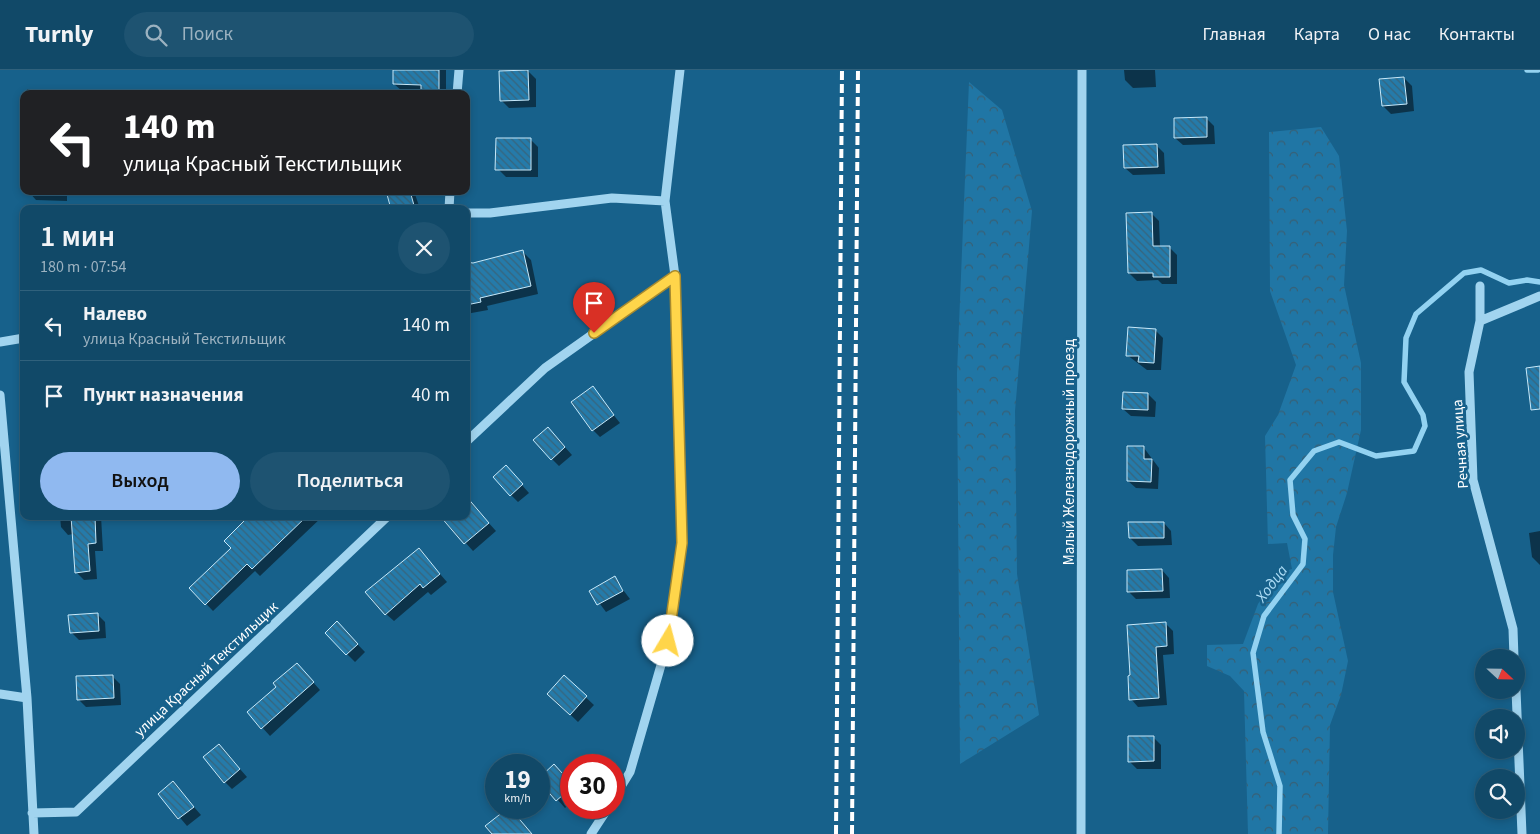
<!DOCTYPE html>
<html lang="ru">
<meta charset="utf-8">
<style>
:root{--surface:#114968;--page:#1e5371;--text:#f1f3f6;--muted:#9cb2c0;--line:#30617c;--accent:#90b9f0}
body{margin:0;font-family:"Source Sans 3",sans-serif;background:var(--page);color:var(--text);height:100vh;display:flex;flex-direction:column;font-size:19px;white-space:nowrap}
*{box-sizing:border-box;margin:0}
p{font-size:16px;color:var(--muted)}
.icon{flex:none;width:28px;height:28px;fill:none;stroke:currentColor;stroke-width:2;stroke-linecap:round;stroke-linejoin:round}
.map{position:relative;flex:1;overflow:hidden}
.sheet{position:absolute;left:20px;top:135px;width:450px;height:315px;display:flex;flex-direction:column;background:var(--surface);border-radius:10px;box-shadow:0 2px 8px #0003,0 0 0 1px var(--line)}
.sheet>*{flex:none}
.guide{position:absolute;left:20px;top:20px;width:450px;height:105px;border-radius:10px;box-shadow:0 2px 8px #0003,0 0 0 1px var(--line);background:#202124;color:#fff;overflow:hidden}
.needle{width:32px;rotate:112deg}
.tools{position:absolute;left:1475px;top:579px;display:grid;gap:10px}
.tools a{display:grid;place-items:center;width:50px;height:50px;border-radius:50%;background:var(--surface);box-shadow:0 2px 8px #0003,0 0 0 1px var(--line);font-size:25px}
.speed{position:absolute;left:485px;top:684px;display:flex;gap:10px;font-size:25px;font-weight:700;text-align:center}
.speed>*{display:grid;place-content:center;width:65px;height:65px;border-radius:50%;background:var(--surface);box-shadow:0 2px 8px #0003,0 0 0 1px var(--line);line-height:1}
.speed small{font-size:12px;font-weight:400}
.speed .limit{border:8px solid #d22;background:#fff;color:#111}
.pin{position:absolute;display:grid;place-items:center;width:42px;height:42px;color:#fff;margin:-51px -21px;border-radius:50% 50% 50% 0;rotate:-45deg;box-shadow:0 0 5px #0007}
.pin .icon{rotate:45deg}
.me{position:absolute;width:55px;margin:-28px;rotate:8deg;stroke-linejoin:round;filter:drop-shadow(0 0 4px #0008)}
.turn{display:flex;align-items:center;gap:18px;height:105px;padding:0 20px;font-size:22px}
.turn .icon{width:65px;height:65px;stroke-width:2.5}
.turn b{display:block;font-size:35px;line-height:42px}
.round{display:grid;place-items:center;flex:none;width:52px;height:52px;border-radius:26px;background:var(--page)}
.headline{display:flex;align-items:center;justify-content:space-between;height:85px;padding:0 20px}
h1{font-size:30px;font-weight:600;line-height:38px}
.cta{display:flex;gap:10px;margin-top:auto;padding:10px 20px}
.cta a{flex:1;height:58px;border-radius:30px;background:var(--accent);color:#111;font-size:20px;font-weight:600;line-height:58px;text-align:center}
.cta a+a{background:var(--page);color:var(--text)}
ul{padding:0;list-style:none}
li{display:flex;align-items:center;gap:15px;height:70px;padding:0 20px;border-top:1px solid var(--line)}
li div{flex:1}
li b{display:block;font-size:19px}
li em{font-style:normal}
header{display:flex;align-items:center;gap:30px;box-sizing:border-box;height:70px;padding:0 25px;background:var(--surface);border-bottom:1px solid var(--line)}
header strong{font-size:24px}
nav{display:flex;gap:28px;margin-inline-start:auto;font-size:18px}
.search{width:350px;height:45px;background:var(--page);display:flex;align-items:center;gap:12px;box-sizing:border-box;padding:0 18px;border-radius:28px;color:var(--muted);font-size:19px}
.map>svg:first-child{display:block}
.forest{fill:url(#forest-crowns)}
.shadow{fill:#0007}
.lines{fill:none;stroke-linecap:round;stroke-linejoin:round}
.stream{stroke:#93d2f1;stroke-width:5.5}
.building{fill:url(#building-back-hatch);stroke:#c7e9fa}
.minor{stroke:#a1d4ef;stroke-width:9}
.rail{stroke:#fff;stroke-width:4;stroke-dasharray:9 4;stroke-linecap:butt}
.route-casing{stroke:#a68a30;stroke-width:12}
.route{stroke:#ffd54a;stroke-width:9}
.labels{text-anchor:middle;stroke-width:5;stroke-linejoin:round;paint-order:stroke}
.street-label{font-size:15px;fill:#fff;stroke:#17618b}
.water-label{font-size:16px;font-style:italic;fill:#adddf6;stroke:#17618b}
</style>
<header>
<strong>Turnly</strong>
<div class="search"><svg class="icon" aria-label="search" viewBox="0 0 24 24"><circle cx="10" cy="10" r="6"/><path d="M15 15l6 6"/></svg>Поиск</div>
<nav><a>Главная</a><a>Карта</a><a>О нас</a><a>Контакты</a></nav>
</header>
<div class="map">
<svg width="1540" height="764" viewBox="0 0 1540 764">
<defs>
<pattern id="forest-crowns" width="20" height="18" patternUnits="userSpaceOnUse" patternTransform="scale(1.25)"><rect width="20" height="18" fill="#2076a5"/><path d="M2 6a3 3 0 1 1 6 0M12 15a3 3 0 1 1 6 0" fill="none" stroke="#385f74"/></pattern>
<pattern id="building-back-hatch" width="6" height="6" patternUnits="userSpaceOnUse" patternTransform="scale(1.25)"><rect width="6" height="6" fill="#257baa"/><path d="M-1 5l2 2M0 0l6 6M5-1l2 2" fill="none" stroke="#38647b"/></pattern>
</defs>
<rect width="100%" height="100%" fill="#17618b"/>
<path class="forest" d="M969 12 1002 40 1032 141 1015 341 1017 504 1039 645 960 694 957 303Z
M1321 57 1339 86 1347 161 1344 215 1361 293V360L1347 423 1336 457 1333 485V522L1348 591 1341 625 1330 655 1328 764H1248L1244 621 1230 606 1207 596V575L1243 574 1258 534 1276 504 1292 499 1287 473 1268 474 1265 366 1278 345 1296 295 1270 221 1269 62Z"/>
<path class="shadow" d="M394 0H446V24L402 21 394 14Z
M1124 0H1155L1156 17 1133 18 1125 10Z
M528 1 536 9V37L509 38 501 30Z
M1404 8 1412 16 1414 41 1391 44 1383 36Z
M27 19 52 20 56 24H27Z
M1206 48 1214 56 1215 74 1183 75 1175 68Z
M530 69 538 77V107H506L498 99Z
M1156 75 1164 83 1165 104 1133 105 1125 98Z
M28 121H67V131L36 130Z
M387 121H414L420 139H392Z
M1151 143 1159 151 1160 177H1169L1177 185V214H1162L1158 210 1137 211 1129 203Z
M523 182 531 190 538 224 487 236 488 240 466 244V195Z
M1155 260 1163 268 1161 300H1147L1127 285Z
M592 318 620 353 600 367 593 360Z
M1148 324 1156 332 1155 347 1131 346 1123 339Z
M555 366 572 385 559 396 552 389Z
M1144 378 1159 398 1158 419 1136 418 1128 411Z
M513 405 529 423 518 432 511 425Z
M468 430 496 461 473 481 445 450 466 446Z
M60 446H101L103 481H95L97 509 84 510 76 502 73 464 68 465 61 457Z
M251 446H323L260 506 255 501 213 541 191 518 233 478Z
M1164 453 1171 461 1172 475 1138 476 1130 468Z
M1540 461V495L1532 487 1529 463Z
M426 488 447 512 431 525 428 522 394 551 386 544Z
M1162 500 1169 508 1170 528 1136 529 1129 522Z
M614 508 630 529 606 542 591 522Z
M97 544 105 552 106 568 79 570 71 562Z
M337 553 365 582 355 592 326 563Z
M1165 553 1173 561 1174 584 1163 585 1167 635 1138 637 1131 629Z
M304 602 320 620 270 666 248 642 278 617Z
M112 606 120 614 121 635 86 637 78 629Z
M564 607 594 635 578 652 549 624Z
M1153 667 1161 675V699H1137L1129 691Z
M226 683 247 707 232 719 225 712Z
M554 696 571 714V732L565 738 539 709Z
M173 713 201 745 187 756 160 724Z"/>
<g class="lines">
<path class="stream" d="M1527 0H1538
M1279 764 1280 716 1263 662 1253 583 1264 546 1303 494 1305 469 1293 445 1290 410 1314 381 1339 372 1376 386 1414 381 1425 356 1423 345 1404 312 1406 268 1416 244 1464 203 1481 200 1509 213 1527 210 1540 212"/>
</g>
<path class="building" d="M393 0H439V22H421V15L393 14Z
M528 0 529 30 500 31 499 1Z
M1404 7 1407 34 1382 36 1379 9Z
M1207 47V67L1174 68V48Z
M496 68H531V100H495Z
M1157 74 1158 97 1124 98 1123 75Z
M386 121H410L415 139H391Z
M1152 142 1153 176H1170V207H1153V203H1128L1126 143Z
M523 180 531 216 480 228 481 232 466 235V192L473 193Z
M1128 257 1156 259 1154 293 1138 292 1139 286H1126Z
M1540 296V339L1531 340 1526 298Z
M593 316 614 345 592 361 571 332Z
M1123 322 1148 323V340L1122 339Z
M548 357 565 377 551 390 533 370Z
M1127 376H1144V389H1152L1151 412 1127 411Z
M506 395 523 414 510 426 493 407Z
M466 426 489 453 464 474 440 446H466Z
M71 446H95L96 473 88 474 90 501 75 503Z
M249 446H307L252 499 247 494 205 535 189 518 231 478 224 471Z
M1128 452H1164V468H1129Z
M419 478 440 504 423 518 420 514 385 545 365 522Z
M1162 499 1163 521 1127 522V500Z
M615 506 623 521 597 535 589 521Z
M98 543 99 561 70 563 68 545Z
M337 551 358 574 346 585 325 563Z
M1166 552 1167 576 1156 577 1159 628 1129 630 1128 606 1130 605 1127 555Z
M297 593 314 612 261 659 247 642 276 617 273 613Z
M113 605 114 628 77 630 76 606Z
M564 605 587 626 570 645 547 624Z
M1128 666H1154V691L1128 692Z
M219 674 240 699 224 713 203 687Z
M554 694 571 713V718L556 731 539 711V708Z
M173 711 194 737 178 749 158 724Z
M508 738H510L532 764H492L485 756Z"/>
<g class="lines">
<path class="minor" d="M457 24 459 0
M449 139 450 121
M466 143H490L612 128 665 131
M1480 216V251L1469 302 1473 410 1513 559 1514 588
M1480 251 1540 226
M0 272 24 268
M0 325 27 628 34 764
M466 372 545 298 675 206
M1516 620 1522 764
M0 624 27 628
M614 728 630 702 668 571 682 473 675 206 665 131 680 0
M32 743 76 742 388 446
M591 764 608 738
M1081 764 1082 0"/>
<path class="rail" d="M836 764 842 0
M852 764 858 0"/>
</g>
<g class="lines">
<g class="route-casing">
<path id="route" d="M594 263 675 206 682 473 668 571"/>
</g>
<use href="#route" class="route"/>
</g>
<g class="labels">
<g class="street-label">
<text transform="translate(1460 374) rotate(-94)" y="5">Речная улица</text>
<text transform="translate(1069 382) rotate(-90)" y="5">Малый Железнодорожный проезд</text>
<text transform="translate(206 599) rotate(-43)" y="5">улица Красный Текстильщик</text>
</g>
<g class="water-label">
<text transform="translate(1271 513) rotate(-53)" y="6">Ходца</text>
</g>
</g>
</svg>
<div class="tools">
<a><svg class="needle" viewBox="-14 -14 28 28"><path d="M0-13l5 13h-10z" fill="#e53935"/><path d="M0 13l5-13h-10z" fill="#9cb2c0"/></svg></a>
<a><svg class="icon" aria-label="sound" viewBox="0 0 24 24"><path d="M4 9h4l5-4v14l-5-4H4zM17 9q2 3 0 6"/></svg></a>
<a><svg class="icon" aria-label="search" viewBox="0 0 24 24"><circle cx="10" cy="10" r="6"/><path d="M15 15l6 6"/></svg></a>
</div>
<div class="speed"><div>19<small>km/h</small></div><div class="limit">30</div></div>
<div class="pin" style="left:594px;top:263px;background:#d93025"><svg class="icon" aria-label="arrive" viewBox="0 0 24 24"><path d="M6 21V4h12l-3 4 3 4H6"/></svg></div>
<svg class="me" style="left:668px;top:571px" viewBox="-20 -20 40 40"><circle r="19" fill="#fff"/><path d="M0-13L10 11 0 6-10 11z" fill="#ffd54a"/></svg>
<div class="guide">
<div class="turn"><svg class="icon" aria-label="left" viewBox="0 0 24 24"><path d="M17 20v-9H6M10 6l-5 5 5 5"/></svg><div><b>140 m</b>улица Красный Текстильщик</div></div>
</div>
<section class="sheet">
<div class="headline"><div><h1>1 мин</h1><p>180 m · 07:54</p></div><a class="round"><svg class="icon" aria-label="close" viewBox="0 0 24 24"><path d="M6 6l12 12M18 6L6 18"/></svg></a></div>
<ul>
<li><svg class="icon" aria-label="left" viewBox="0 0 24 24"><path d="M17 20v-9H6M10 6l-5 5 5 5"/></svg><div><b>Налево</b><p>улица Красный Текстильщик</p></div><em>140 m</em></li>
<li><svg class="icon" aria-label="arrive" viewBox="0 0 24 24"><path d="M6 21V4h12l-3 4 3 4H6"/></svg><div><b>Пункт назначения</b></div><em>40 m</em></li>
</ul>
<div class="cta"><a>Выход</a><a>Поделиться</a></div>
</section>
</div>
